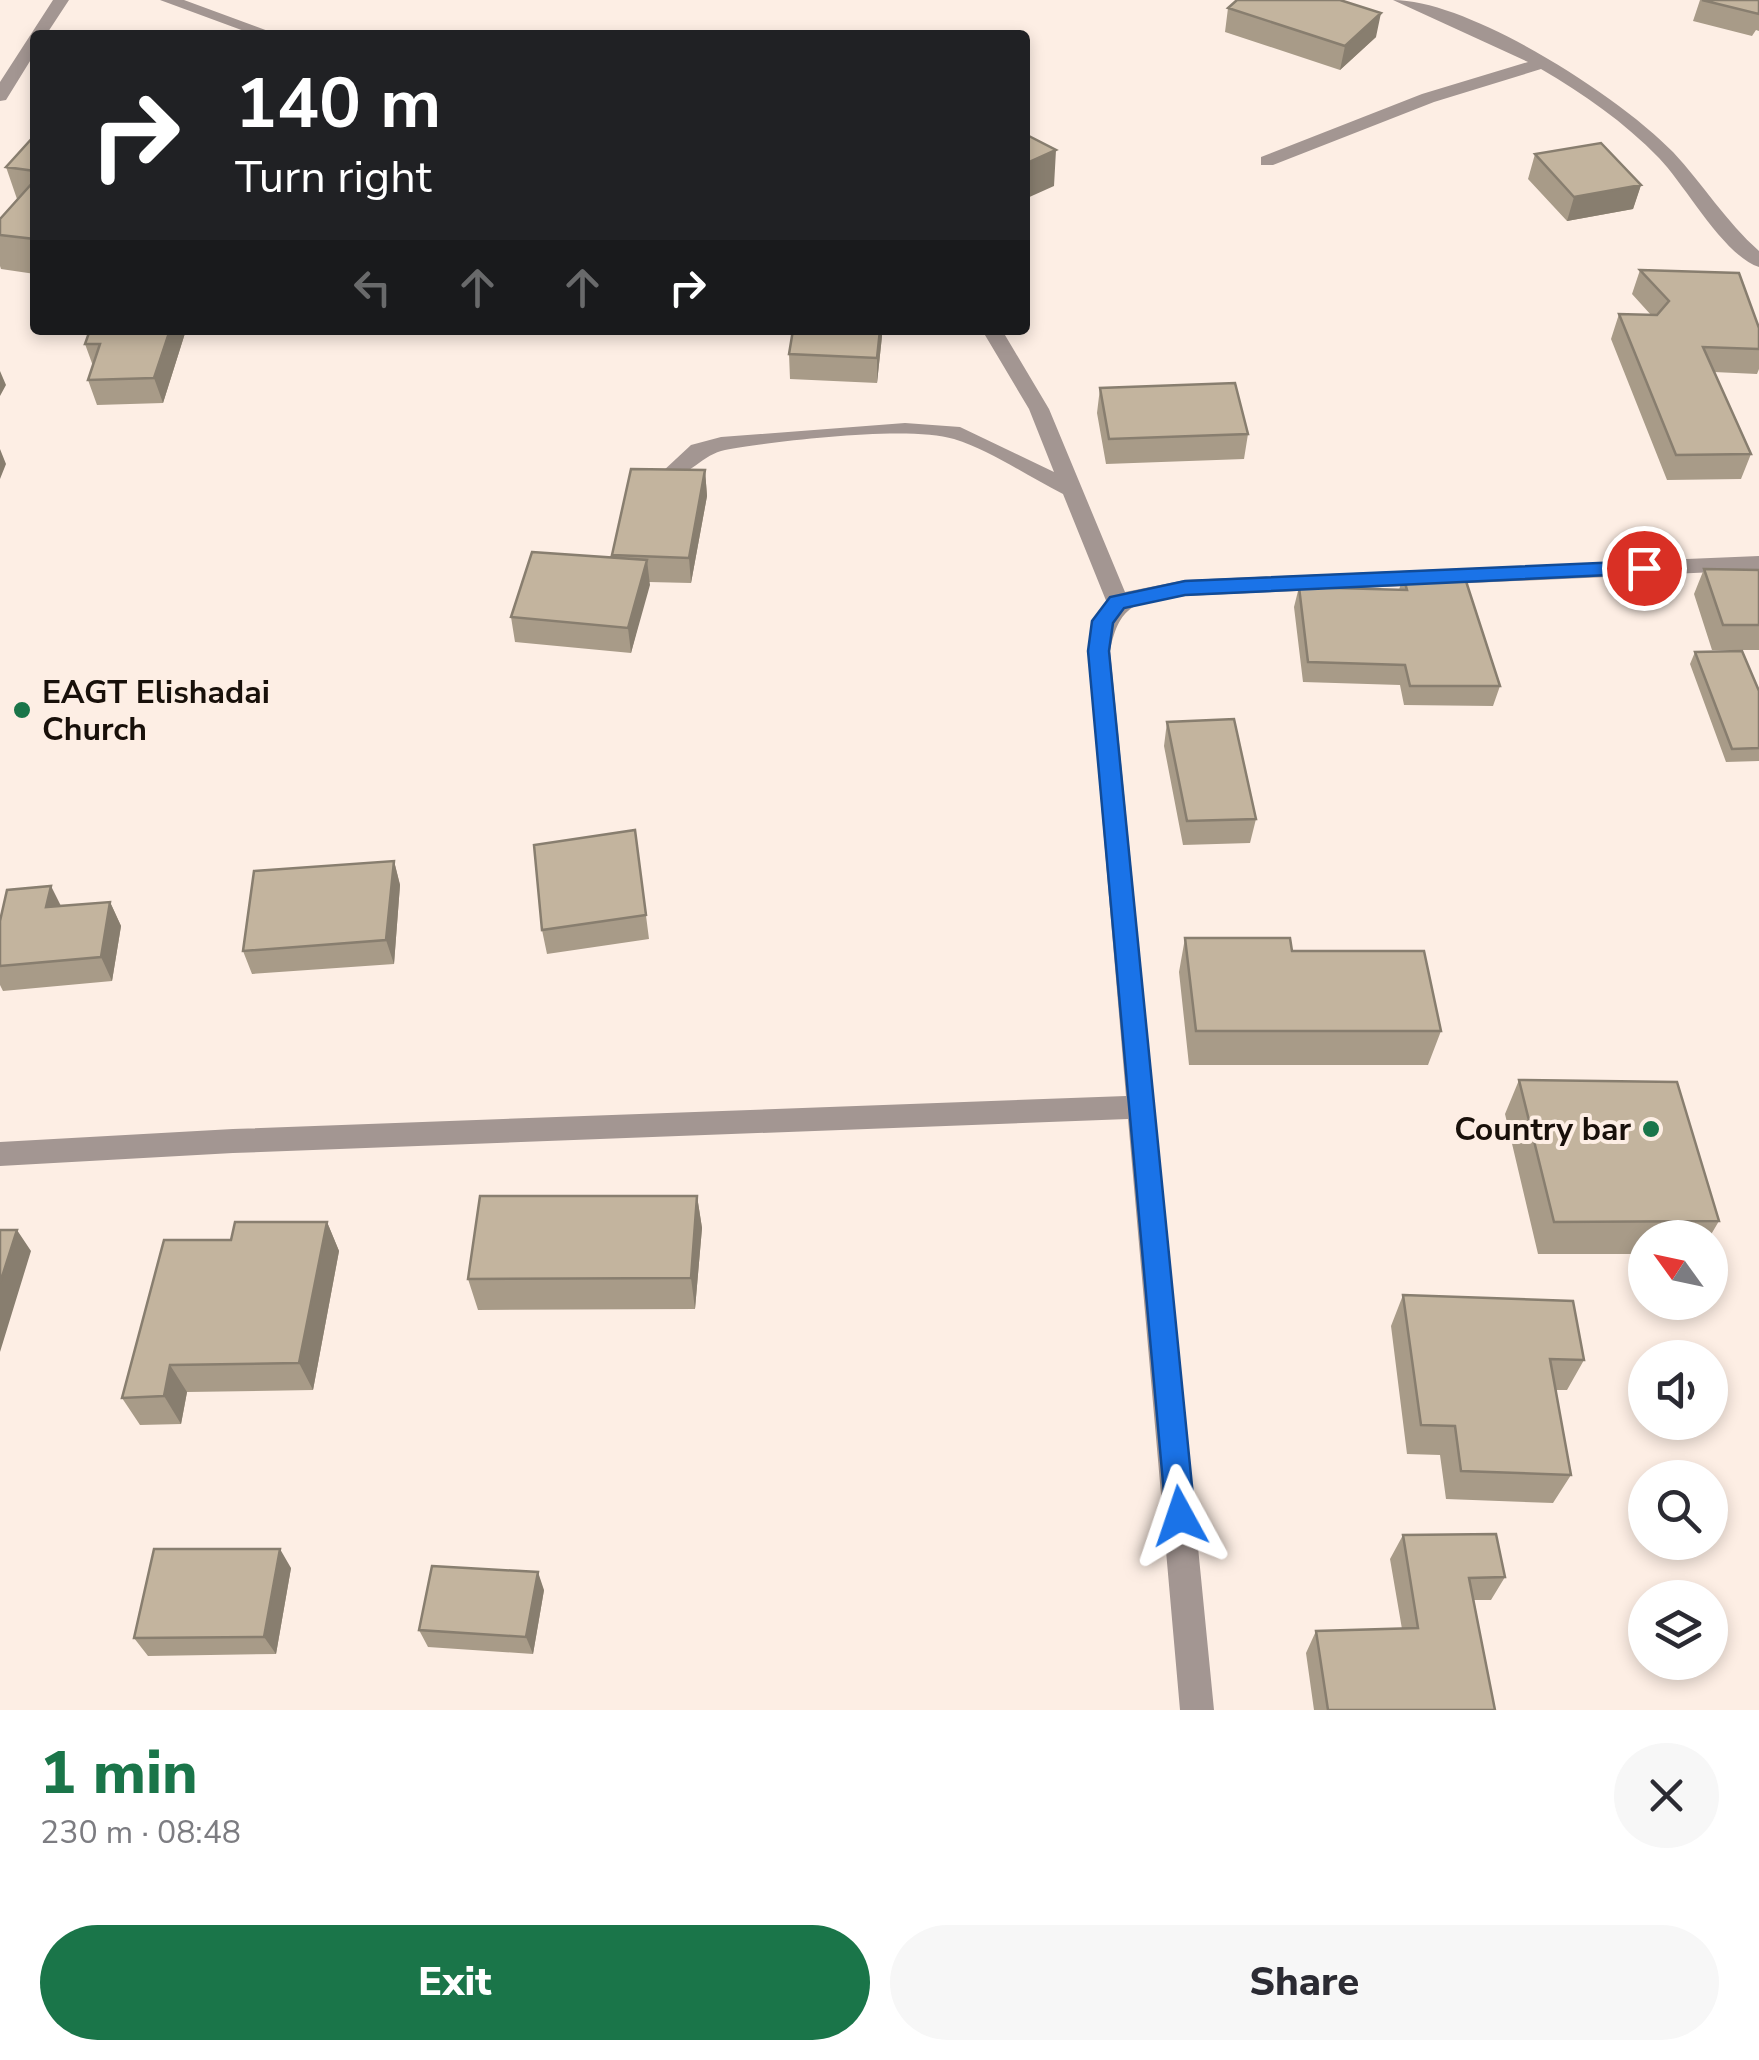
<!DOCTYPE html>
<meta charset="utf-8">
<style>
:root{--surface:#fff;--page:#f7f7f7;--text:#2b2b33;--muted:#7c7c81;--accent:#1a7549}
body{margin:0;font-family:"Nunito Sans",sans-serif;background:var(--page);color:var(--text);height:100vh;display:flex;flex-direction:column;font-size:38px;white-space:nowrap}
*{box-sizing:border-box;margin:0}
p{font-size:32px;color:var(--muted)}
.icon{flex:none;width:55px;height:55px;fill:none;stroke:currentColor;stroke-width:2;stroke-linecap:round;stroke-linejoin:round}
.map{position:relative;height:1710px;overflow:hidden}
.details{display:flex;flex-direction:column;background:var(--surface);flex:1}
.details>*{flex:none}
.hud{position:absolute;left:30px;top:30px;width:1000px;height:305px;border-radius:10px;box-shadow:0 5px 15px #0003;background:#202124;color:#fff;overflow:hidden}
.needle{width:65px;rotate:303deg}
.controls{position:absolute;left:1628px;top:1220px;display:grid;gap:20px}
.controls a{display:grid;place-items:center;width:100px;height:100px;border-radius:50%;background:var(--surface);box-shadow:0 5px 15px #0003;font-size:50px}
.pin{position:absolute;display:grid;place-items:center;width:85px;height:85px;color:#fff;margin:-42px;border:5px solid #fff;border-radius:50%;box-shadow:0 2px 10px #0007}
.me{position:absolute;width:110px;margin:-55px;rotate:355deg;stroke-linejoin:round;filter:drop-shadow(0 0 8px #0008)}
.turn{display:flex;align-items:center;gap:35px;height:210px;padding:0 40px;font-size:45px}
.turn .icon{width:130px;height:130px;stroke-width:2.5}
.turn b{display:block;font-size:70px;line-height:85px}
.lanes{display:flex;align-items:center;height:95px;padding:0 40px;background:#0003;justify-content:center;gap:50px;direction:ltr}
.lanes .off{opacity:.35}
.round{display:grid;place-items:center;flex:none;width:105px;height:105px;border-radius:52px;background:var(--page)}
.overview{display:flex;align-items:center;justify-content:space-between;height:170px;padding:0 40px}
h1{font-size:60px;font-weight:800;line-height:75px;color:var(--accent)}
.primary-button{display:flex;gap:20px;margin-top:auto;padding:20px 40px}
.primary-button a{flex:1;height:115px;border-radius:60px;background:var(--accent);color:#fff;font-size:40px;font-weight:800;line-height:115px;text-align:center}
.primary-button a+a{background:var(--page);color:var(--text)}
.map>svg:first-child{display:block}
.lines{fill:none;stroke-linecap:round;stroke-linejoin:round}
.minor{fill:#a39692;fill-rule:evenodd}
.wall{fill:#a89b88}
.shaded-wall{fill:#887e6f}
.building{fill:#c3b49e;stroke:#887e6f;stroke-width:2.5}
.route{fill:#1a73e8;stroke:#114b97;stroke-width:2.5}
.poi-dot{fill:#1a7549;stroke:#fdeee4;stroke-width:4}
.labels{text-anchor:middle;stroke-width:8;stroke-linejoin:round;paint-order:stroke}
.poi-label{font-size:32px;font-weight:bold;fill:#18100a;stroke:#fdeee4;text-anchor:start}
</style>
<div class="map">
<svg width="1759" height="1710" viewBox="0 0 1759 1710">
<rect width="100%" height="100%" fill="#fdeee4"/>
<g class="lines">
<path class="minor" d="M53 0H69L46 35H35V53L6 100 0 101V82Z
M160 0H184L279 35H255Z
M1393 0C1470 0 1619 96 1673 152 1703 184 1726 222 1759 251V267C1724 256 1686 186 1659 158 1624 122 1584 94 1541 69L1434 102 1273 165H1261V157L1422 94 1528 62Z
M982 330H1002L1049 409 1125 592 1185 580 1759 556V570L1185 596C1139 601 1120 601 1110 651L1214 1710H1180L1128 1119 233 1153 0 1166V1142L233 1129 1126 1096 1088 651 1097 617 1107 603 1063 494C1027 476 992 451 954 439 907 425 776 441 725 450 702 454 684 482 666 477L662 472 691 445 721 437 905 423 960 427 1054 472 1029 409Z"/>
</g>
<path class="wall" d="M1700 0H1759V31L1756 30 1752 36 1693 21Z
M1228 8 1376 37 1340 70 1225 32Z
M35 135V274L1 269 0 266V219L17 199 6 167Z
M1535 154 1641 185 1633 209 1567 221 1528 179Z
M1640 270 1759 328V369L1757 374 1714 372 1751 454 1741 479 1667 480 1611 339 1619 314 1651 315 1632 294Z
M186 330 163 403 97 405 88 380 93 366 85 344Z
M882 336 877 383 790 379 789 354Z
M1100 388 1248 434 1244 459 1106 464 1097 413Z
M705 470 707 496 691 583 649 582 631 653 515 642 511 617 613 558 612 555Z
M1704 569 1759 570V650H1712L1694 594Z
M1403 576 1500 686 1493 706 1404 705 1400 685 1303 682 1294 607 1299 587 1399 590Z
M1695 652 1759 691V761L1726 762 1690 664Z
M1167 722 1256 819 1250 843 1183 845 1164 746Z
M635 830 649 939 547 954 542 930Z
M394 861 400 885 394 964 252 974 243 951Z
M110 902 121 926 112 981 3 991 0 985V921L61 906Z
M1185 938 1441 1031 1428 1065H1189L1179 972Z
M1519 1080 1719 1221 1709 1238H1645V1254H1538L1505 1114Z
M697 1196 702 1228 695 1309 478 1310 468 1279Z
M327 1222 339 1251 313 1390 187 1392 181 1424 140 1425 122 1398 231 1240Z
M1403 1295 1584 1360 1567 1390H1556L1571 1475 1553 1503 1446 1499 1440 1455 1407 1454 1391 1326Z
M1403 1535 1505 1577 1491 1600H1474L1495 1710H1314L1306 1653 1316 1631 1402 1629 1390 1559Z
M291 1568 276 1654 148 1656 134 1638Z
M544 1590 533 1654 428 1647 419 1630Z"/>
<path class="shaded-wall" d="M1381 13 1376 37 1340 70 1345 46Z
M1056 150 1054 186 1025 199V164Z
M1641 185 1633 209 1567 221 1574 197Z
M170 330H186L163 403 154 378Z
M880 330H882V336L877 383V358Z
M0 371 6 385 0 396Z
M0 449 6 464 0 479Z
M705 470 707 496 691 583 689 558Z
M647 560 650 585 631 653 628 628Z
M394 861 400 885 394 964 386 940Z
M51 886 63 910 46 907Z
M110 902 121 926 112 981 101 957Z
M697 1196 702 1228 695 1309 691 1278Z
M327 1222 339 1251 313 1390 299 1363Z
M17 1230 31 1251 0 1352V1283Z
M170 1365 187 1392 181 1424 164 1396Z
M280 1549 291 1568 276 1654 264 1637Z
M538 1572 544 1590 533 1654 526 1637Z"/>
<path class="building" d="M1237 0H1340L1381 13 1345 46 1228 8Z
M1702 0H1759V14Z
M1025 134 1056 150 1025 164Z
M35 135V171L6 167Z
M1601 143 1641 185 1574 197 1535 154Z
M35 180V239L0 235V219Z
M1640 270 1739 273 1759 328V349L1703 347 1751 454 1676 455 1619 314 1657 315 1669 301Z
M90 330H170L154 378 88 380 100 344H85Z
M793 330H880L877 358 789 354Z
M1235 383 1248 434 1109 439 1100 388Z
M631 469 705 470 689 558 612 555Z
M532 552 647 560 628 628 511 617Z
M1704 569 1759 570V625H1723Z
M1464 575 1500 686H1410L1405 665 1308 662 1299 587 1407 590 1403 576Z
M1742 651 1759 691V748L1732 749 1695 652Z
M1234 719 1256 819 1187 821 1167 722Z
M635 830 646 915 542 930 534 845Z
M394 861 386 940 243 951 254 871Z
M51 886 46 907 110 902 101 957 0 966V921L7 890Z
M1185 938H1290L1292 951H1424L1441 1031H1196Z
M1519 1080 1677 1082 1719 1221 1554 1222Z
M480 1196H697L691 1278 468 1279Z
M235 1222H327L299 1363 170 1365 164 1396 122 1398 164 1240H231Z
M0 1230H17L0 1283Z
M1403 1295 1573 1301 1584 1360 1550 1359 1571 1475 1461 1471 1455 1426 1421 1425Z
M1496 1534 1505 1577 1469 1578 1495 1710H1328L1316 1631 1418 1628 1403 1535Z
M154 1549H280L264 1637 134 1638Z
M432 1566 538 1572 526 1637 419 1630Z"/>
<path class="route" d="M1644 561 1654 568 1651 573 1185 595 1124 608 1113 623 1109 651 1195 1516 1190 1526 1180 1530 1170 1526 1166 1516 1088 651 1092 621 1110 597 1185 581Z"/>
<g class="poi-dot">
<circle cx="22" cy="710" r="10"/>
<circle cx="1651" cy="1129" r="10"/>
</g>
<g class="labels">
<g class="poi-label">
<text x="42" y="703">EAGT Elishadai<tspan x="42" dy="37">Church</tspan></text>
<text x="1631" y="1140" text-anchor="end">Country bar</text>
</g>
</g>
</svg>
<div class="controls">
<a><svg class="needle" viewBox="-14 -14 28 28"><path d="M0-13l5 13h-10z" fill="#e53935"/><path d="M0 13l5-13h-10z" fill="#7c7c81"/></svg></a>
<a><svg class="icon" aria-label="sound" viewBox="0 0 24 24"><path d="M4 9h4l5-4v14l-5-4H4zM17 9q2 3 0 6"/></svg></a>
<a><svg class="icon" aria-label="search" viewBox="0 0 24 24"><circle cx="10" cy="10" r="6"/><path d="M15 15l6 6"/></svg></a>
<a><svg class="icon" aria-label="layers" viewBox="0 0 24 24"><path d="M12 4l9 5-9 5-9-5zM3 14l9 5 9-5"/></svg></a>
</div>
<div class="pin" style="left:1644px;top:568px;background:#d93025"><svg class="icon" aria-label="arrive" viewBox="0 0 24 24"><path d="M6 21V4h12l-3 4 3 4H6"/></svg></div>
<svg class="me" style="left:1180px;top:1516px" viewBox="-20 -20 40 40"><path d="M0-17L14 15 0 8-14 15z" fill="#1a73e8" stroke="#fff" stroke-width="4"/></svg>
<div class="hud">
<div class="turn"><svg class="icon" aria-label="right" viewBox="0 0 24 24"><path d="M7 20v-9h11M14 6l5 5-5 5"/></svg><div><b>140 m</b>Turn right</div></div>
<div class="lanes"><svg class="icon off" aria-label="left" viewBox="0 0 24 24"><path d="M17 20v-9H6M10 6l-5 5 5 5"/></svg><svg class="icon off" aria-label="ahead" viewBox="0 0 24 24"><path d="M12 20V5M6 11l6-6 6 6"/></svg><svg class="icon off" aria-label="ahead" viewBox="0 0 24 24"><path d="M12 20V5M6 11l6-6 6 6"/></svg><svg class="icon" aria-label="right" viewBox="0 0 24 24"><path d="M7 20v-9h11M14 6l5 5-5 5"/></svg></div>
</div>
</div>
<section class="details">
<div class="overview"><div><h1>1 min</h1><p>230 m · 08:48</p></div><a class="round"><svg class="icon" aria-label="close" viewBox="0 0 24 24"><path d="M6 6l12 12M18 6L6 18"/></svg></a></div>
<div class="primary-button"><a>Exit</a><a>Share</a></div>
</section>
